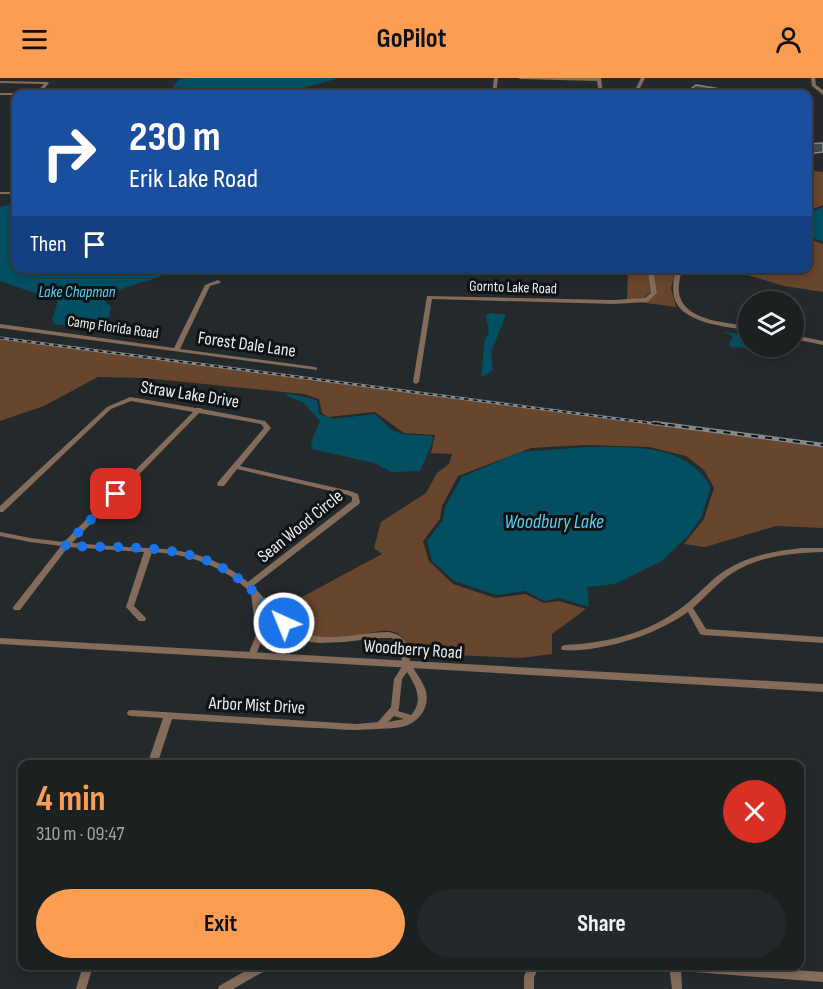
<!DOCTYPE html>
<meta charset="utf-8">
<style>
:root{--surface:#1b2021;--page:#24282a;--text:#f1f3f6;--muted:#a0a3a5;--line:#393e3f;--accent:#fc9d54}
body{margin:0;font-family:"Sofia Sans Condensed",sans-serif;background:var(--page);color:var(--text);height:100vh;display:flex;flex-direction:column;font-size:22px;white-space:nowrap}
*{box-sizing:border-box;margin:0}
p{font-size:20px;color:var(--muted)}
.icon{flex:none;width:33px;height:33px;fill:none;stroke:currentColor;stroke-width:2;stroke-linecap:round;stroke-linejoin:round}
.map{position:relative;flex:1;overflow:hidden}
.sheet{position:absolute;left:18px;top:682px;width:786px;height:210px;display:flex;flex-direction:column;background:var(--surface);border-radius:12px;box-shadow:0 3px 9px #0003,0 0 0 2px var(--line)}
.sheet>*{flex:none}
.banner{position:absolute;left:12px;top:12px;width:800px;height:183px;border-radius:12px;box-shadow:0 3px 9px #0003,0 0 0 2px var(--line);background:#1a4fa0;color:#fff;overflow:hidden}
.tools{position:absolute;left:738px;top:213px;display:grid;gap:12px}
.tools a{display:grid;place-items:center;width:66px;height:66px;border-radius:50%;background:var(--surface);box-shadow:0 3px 9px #0003,0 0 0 2px var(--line);font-size:30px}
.pin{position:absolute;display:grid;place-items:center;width:51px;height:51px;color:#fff;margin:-26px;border-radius:12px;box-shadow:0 3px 9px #0006}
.me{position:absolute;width:66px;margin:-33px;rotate:316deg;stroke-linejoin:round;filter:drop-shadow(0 0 4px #0008)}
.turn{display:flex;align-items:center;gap:21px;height:126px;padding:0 18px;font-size:27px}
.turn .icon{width:78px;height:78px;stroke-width:2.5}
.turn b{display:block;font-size:42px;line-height:51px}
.then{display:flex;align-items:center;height:57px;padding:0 18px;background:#0003;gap:12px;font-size:22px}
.round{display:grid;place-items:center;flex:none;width:63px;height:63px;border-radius:32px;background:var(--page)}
.summary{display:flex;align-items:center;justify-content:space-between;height:102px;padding:0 18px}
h1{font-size:36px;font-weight:700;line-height:45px;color:var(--accent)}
.cta{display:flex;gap:12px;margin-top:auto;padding:12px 18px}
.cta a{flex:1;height:69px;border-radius:36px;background:var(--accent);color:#111;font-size:24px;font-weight:700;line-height:69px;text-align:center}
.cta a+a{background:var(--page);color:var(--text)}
header{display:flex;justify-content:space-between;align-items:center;height:78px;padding:0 18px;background:var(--accent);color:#111;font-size:27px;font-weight:700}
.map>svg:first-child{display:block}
.green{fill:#68452d}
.water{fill:#024f62}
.building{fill:#42494b;stroke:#838a8d;stroke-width:1.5}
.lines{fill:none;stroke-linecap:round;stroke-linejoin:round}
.minor{fill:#846b5a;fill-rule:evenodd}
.tertiary{fill:#846b5a;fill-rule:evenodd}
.rail-far1-casing{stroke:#84898b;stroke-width:3}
.rail-casing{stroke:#84898b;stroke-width:4.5}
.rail-far1{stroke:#0f1213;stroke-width:1.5;stroke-dasharray:4.5;stroke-linecap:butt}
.rail{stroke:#0f1213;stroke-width:2;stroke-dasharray:7;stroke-linecap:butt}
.route{stroke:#1a73e8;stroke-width:10;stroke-dasharray:0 18}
.labels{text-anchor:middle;stroke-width:6;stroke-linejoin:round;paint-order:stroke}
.far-street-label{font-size:15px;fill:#e9edef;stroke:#0f1213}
.far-water-label{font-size:16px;font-style:italic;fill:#53d0f4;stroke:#0f1213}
.street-label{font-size:18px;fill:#e9edef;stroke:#0f1213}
.water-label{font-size:20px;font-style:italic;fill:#53d0f4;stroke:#0f1213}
</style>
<header><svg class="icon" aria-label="menu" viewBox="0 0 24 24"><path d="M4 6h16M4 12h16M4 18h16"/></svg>GoPilot<svg class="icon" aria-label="person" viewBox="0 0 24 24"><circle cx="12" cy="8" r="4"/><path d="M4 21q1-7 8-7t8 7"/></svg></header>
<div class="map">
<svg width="823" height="911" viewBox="0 0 823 911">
<rect width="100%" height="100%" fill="#242a2c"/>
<path class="green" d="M807 92 823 94V127L807 133Z
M807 160 823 166V214L784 208 728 191 807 190Z
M628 191H647L651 214 644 220 627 222Z
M653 191H676L671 210 676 229 639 224 649 223 657 215Z
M0 261 823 369V450L776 448 705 469 684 466 704 441 714 410 704 392 686 378 649 369 587 367 531 370 458 398 442 428 440 441 423 463 429 483 453 506 495 520 525 516 544 525 559 523 586 531 552 556V576L521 580 409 575C402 541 375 555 351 559 336 561 320 561 305 556 298 553 293 550 291 545 288 540 288 532 287 527L382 476 374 470 381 444 426 415 437 395 449 386 452 376 431 375 435 357 404 355 375 334 328 339 322 335 319 321 304 316 145 300 98 299 44 328 0 343Z"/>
<path class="water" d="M185 0H339L283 16H168L178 2Z
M16 125V190L173 191 159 199 99 218 111 229 108 242 96 246 56 247 52 242 58 223 0 203V129Z
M823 129V164L807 157C807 137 804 136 823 129Z
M489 235 506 237 491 274 493 292 483 299 481 298 485 261 489 254 486 237Z
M723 254 748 257V268L781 269 782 273 732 269 729 267 733 258Z
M290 316 317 322 319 336 333 341 375 336 392 352 402 356 432 358 433 363 420 393 392 394 374 385 312 371 311 364 320 343 303 324 284 317Z
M587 369C633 369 686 365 711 409L701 440 688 458 662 483 615 506 587 509 589 529 559 520 545 523 525 513 497 517 454 503 432 483 427 463 443 442 445 429 462 399 520 374Z"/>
<path class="building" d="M696 7 733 13 732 16H684Z
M823 65V74L807 76V66Z"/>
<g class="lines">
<path class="minor" d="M494 0H498L496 16H492Z
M518 0H601L603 16H599L597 3 520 1Z
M641 0H645L637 16H633Z
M0 3 47 4 49 5 44 11 110 13 112 14 110 15 41 13 39 12 44 6 0 5Z
M0 15H18L20 16 16 17H0Z
M0 114H16V116H0Z
M647 190H653L657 215 649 223 647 224 614 226 432 221 419 304 416 306 413 304 427 218 614 222 645 220 651 215Z
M676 190H682C680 200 677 210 680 219 687 243 729 245 748 248V252C726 249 680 245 674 219 672 209 674 200 676 190Z
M218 202 221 204 220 205 210 208 180 271 315 289 317 290V292L0 250V246L174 270 205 207Z
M794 257 823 263V267L794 261Z
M130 319 196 330H201L202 331 265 343 271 350 240 388 350 413 358 416 360 424 359 426 253 508C265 521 275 535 289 546 318 570 354 554 389 554 412 559 405 572 412 588 416 595 421 601 424 608 432 624 422 643 405 648 396 651 387 650 378 651 370 651 363 652 355 652 341 652 328 650 314 650 267 647 219 644 172 641L157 687H147L163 640 131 638 128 637 127 635 128 633 131 632 357 646 378 644 391 629 394 601 403 587 398 567 392 560H380L344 564 320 565 310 564 298 560 288 554 269 556 263 559 255 579H249L248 577 256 557 251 515C224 488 189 476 152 474L134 528 145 539 146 541 145 543H139L126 529 144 474 68 469 20 532H14L13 530 14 528 61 468 30 464 0 458V454L30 460 64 464 193 334 131 323 111 331 3 434H0V428L107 329ZM199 335 261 346 264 350 218 404 217 406 218 408H224L237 391 348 417 352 419V423L248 504C207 471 174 471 124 469 107 468 90 466 72 465ZM259 525 282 549 263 551ZM407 594C416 608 424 623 411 637L398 633 399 630 402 601ZM394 638 404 641 388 644Z
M802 470H823V474C791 475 755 478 728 498 716 507 705 519 693 530L706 551 823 559V565L703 557 700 556 688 534C659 554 625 566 590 571 581 572 571 573 562 572L561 570 562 568 565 567C604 565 642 557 674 535 690 525 702 511 716 499 741 479 772 473 802 470Z
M83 888H93L86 911H76Z
M254 888H269L268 891 233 911H218L219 908Z
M529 888H540L534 899V911H524V898Z
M669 888H739L823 894V904L681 893 682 911H672Z"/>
<path class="tertiary" d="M811 0H815L816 7 823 12V17L812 8Z
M0 560 823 606V614L0 566Z"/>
<g class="rail-far1-casing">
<path id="rail-far1" d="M0 260 665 347"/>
</g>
<g class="rail-casing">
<path id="rail" d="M654 345 823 367"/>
</g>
<use href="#rail-far1" class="rail-far1"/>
<use href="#rail" class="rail"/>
</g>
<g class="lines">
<path class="route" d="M116 416 65 468C115 470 177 465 221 489 246 503 265 525 284 545"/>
</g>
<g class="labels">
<g class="far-street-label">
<text transform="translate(513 209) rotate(2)" y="5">Gornto Lake Road</text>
<text transform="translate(113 249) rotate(8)" y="5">Camp Florida Road</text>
</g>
<g class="far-water-label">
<text x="77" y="219">Lake Chapman</text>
</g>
<g class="street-label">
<text transform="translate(247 266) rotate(8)" y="6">Forest Dale Lane</text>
<text transform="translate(190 316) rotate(9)" y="6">Straw Lake Drive</text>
<text transform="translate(300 448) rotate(-39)" y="6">Sean Wood Circle</text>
<text transform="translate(413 571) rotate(4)" y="6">Woodberry Road</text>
<text transform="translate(257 627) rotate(3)" y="6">Arbor Mist Drive</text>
</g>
<g class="water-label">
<text x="554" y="450">Woodbury Lake</text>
</g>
</g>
</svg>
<div class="tools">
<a><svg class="icon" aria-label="layers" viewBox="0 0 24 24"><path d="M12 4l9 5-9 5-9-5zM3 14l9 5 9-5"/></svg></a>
</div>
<div class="pin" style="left:116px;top:416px;background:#d93025"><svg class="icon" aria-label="arrive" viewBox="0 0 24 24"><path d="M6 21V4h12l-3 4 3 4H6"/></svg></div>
<svg class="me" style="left:284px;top:545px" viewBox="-20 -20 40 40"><circle r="17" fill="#1a73e8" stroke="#fff" stroke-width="3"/><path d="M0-11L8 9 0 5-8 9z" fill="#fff"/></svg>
<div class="banner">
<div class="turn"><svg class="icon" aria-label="right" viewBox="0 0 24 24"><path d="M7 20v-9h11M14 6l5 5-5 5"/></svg><div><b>230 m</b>Erik Lake Road</div></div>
<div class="then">Then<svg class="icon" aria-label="arrive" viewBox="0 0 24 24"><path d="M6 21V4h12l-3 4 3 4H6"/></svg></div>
</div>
<section class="sheet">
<div class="summary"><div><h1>4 min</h1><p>310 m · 09:47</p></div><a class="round" style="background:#d93025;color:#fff"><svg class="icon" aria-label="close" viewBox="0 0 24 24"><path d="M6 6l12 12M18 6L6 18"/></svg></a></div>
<div class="cta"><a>Exit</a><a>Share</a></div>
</section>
</div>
